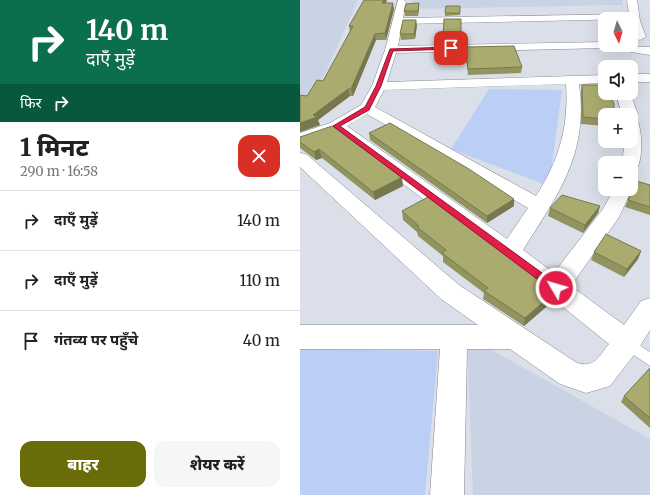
<!DOCTYPE html>
<html lang="hi">
<meta charset="utf-8">
<style>
:root{--surface:#fff;--page:#f6f6f6;--text:#222;--muted:#767676;--line:#e0e0e0;--accent:#6a6b09}
body{margin:0;font-family:Merriweather,"Noto Sans Devanagari",serif;background:var(--page);color:var(--text);height:100vh;display:flex;flex-direction:column;font-size:15px;white-space:nowrap}
*{box-sizing:border-box;margin:0}
p{font-size:13px;color:var(--muted)}
.icon{flex:none;width:22px;height:22px;fill:none;stroke:currentColor;stroke-width:2;stroke-linecap:round;stroke-linejoin:round}
.map{position:relative;flex:1;overflow:hidden}
.details{display:flex;flex-direction:column;background:var(--surface);width:300px}
.details>*{flex:none}
.hud{background:#0b6e4f;color:#fff;overflow:hidden}
.needle{width:26px;rotate:175deg}
.buttons{position:absolute;left:298px;top:12px;display:grid;gap:8px}
.buttons a{display:grid;place-items:center;width:40px;height:40px;border-radius:8px;background:var(--surface);box-shadow:0 4px 16px #0002;font-size:20px}
.pin{position:absolute;display:grid;place-items:center;width:34px;height:34px;color:#fff;margin:-17px;border-radius:8px;box-shadow:0 2px 6px #0006}
.me{position:absolute;width:44px;margin:-22px;rotate:308deg;stroke-linejoin:round;filter:drop-shadow(0 0 3px #0008)}
.turn{display:flex;align-items:center;gap:14px;height:84px;padding:0 20px;font-size:18px}
.turn .icon{width:52px;height:52px;stroke-width:2.5}
.turn b{display:block;font-size:28px;line-height:34px}
.then{display:flex;align-items:center;height:38px;padding:0 20px;background:#0003;gap:8px;font-size:15px}
.round{display:grid;place-items:center;flex:none;width:42px;height:42px;border-radius:12px;background:var(--page)}
.summary{display:flex;align-items:center;justify-content:space-between;height:68px;padding:0 20px}
h1{font-size:24px;font-weight:800;line-height:30px}
.primary-button{display:flex;gap:8px;margin-top:auto;padding:8px 20px}
.primary-button a{flex:1;height:46px;border-radius:12px;background:var(--accent);color:#fff;font-size:16px;font-weight:800;line-height:46px;text-align:center}
.primary-button a+a{background:var(--page);color:var(--text)}
ul{padding:0;list-style:none}
li{display:flex;align-items:center;gap:12px;height:60px;padding:0 20px;border-top:1px solid var(--line)}
li div{flex:1}
li b{display:block;font-size:15px}
li em{font-style:normal}
main{display:flex;flex:1;min-height:0}
.map>svg:first-child{display:block}
.built{fill:#cad3e3}
.green{fill:#bacef6}
.lines{fill:none;stroke-linecap:round;stroke-linejoin:round}
.lane-casing{stroke:#838890;stroke-width:1}
.street-casing{stroke:#838890;stroke-width:1}
.lane{fill:#fff;fill-rule:evenodd}
.street{fill:#fff;fill-rule:evenodd}
.wall{fill:#92945f}
.shaded-wall{fill:#77784e}
.building{fill:#aaac6f;stroke:#77784e}
.route{fill:#e11d48;stroke:#92132f}
</style>
<main>
<section class="details">
<div class="hud">
<div class="turn"><svg class="icon" aria-label="right" viewBox="0 0 24 24"><path d="M7 20v-9h11M14 6l5 5-5 5"/></svg><div><b>140 m</b>दाएँ मुड़ें</div></div>
<div class="then">फिर<svg class="icon" aria-label="right" viewBox="0 0 24 24"><path d="M7 20v-9h11M14 6l5 5-5 5"/></svg></div>
</div>
<div class="summary"><div><h1>1 मिनट</h1><p>290 m · 16:58</p></div><a class="round" style="background:#d93025;color:#fff"><svg class="icon" aria-label="close" viewBox="0 0 24 24"><path d="M6 6l12 12M18 6L6 18"/></svg></a></div>
<ul>
<li><svg class="icon" aria-label="right" viewBox="0 0 24 24"><path d="M7 20v-9h11M14 6l5 5-5 5"/></svg><div><b>दाएँ मुड़ें</b></div><em>140 m</em></li>
<li><svg class="icon" aria-label="right" viewBox="0 0 24 24"><path d="M7 20v-9h11M14 6l5 5-5 5"/></svg><div><b>दाएँ मुड़ें</b></div><em>110 m</em></li>
<li><svg class="icon" aria-label="arrive" viewBox="0 0 24 24"><path d="M6 21V4h12l-3 4 3 4H6"/></svg><div><b>गंतव्य पर पहुँचे</b></div><em>40 m</em></li>
</ul>
<div class="primary-button"><a>बाहर</a><a>शेयर करें</a></div>
</section>
<div class="map">
<svg width="350" height="495" viewBox="0 0 350 495">
<rect width="100%" height="100%" fill="#dadfe9"/>
<path class="built" d="M0 0H58L19 87 0 109Z
M112 0H323L322 5 111 9Z
M167 336 350 439V495H173Z"/>
<path class="green" d="M189 89 262 90 249 186 151 149Z
M0 349 138 351 125 495H0Z"/>
<g class="lines">
<g class="lane-casing">
<path id="lane" d="M327 337 350 352V366L322 347 320 343 322 339Z"/>
</g>
<g class="street-casing">
<path id="street" d="M98 0H104L106 2 103 18 329 14 327 0H337L340 21 346 37 340 40 336 39 331 25V19L102 24 98 46 305 42V45H311L305 48 96 53 87 82 305 75V83L279 84C289 154 258 194 223 250L254 273 303 209 314 189H331V187L332 189 319 217 271 286 324 325 341 301 350 298V330L337 351 310 386 300 389 286 393 260 384 210 349H167L164 495H130L140 349H0V325H178L141 299 0 167V153L6 154 159 285 277 363C295 368 298 357 309 344L202 258 34 132 0 144V133L30 123 61 105 72 86 85 50ZM266 84C269 126 259 161 236 196L75 107 84 90ZM67 114 228 208 207 239 47 126Z
M331 44 337 47H350V55L331 52 318 45Z
M331 74H350V82H331Z
M316 93H330L338 115 335 118C343 124 343 160 337 168L331 169V163H322L325 141H331V115H322Z"/>
</g>
<use href="#lane" class="lane"/>
<use href="#street" class="street"/>
</g>
<path class="wall" d="M64 0H87L85 3 94 9 86 40H76L53 96H50L18 120 20 125 0 132V95L7 96 23 81 50 32 49 26Z
M160 6V15L145 16V13Z
M119 8 118 16H105L104 11Z
M161 19V43L143 44V38Z
M117 25 115 39 101 40 100 34Z
M161 47V60L142 61V54Z
M165 47 222 67 221 73 168 75Z
M282 85 305 115V126L281 124V91Z
M69 133 214 206 187 223 70 140Z
M0 137 103 186 75 200 22 158 16 160 0 148Z
M350 185V215L325 207 328 200Z
M300 206 298 213 283 233 248 216 250 208Z
M102 211 253 301 224 326 183 299 184 293 143 262V256L118 236 117 232 103 220Z
M341 251 338 259 324 277 291 260 294 252Z
M350 368V428L321 402 324 396Z"/>
<path class="shaded-wall" d="M84 0H87L83 9 82 3Z
M93 3 94 9 86 40 85 33Z
M119 3V8L118 16V11Z
M116 20 117 25 115 39 114 34Z
M75 34 76 40 53 96 51 89Z
M48 89 50 96 18 120 20 125 0 132V123L13 115Z
M19 149 22 158 16 160 14 152Z
M102 177 103 186 75 200 73 192Z
M214 199V206L187 223V216Z
M300 206 298 213 283 233 285 225Z
M341 251 338 259 324 277 327 269Z
M255 292 253 301 224 326 225 318Z"/>
<path class="building" d="M64 0H84L82 3H93L85 33 75 34 51 89H48L13 115 17 117 0 123V95L7 96 17 80 23 81 53 26H49Z
M119 3 118 11H104L106 4Z
M146 6H160V13H145Z
M144 19H161V37L143 38Z
M103 20H116L114 34H100Z
M214 46 222 67 168 69 165 47Z
M142 47H161V54H142Z
M282 85H305V93H310L314 104V115H305V119L283 117Z
M90 123 169 169 214 199 187 216 69 133Z
M32 126 102 177 73 192 19 149 14 152 0 142V137Z
M336 181 350 185V207L328 200Z
M262 195 300 206 285 225 250 208Z
M128 197 255 292 225 318 184 291 188 288 142 253 146 250 117 227 119 226 102 211Z
M306 234 341 251 327 269 294 252Z
M350 368V418L324 396Z"/>
<path class="route" d="M151 47 152 49 93 51 81 86 69 110 40 126 260 286 261 288 260 291H253L33 126 65 107 76 86 90 49Z"/>
</svg>
<div class="buttons">
<a><svg class="needle" viewBox="-14 -14 28 28"><path d="M0-13l5 13h-10z" fill="#e53935"/><path d="M0 13l5-13h-10z" fill="#767676"/></svg></a>
<a><svg class="icon" aria-label="sound" viewBox="0 0 24 24"><path d="M4 9h4l5-4v14l-5-4H4zM17 9q2 3 0 6"/></svg></a>
<a>+</a>
<a>−</a>
</div>
<div class="pin" style="left:151px;top:48px;background:#d93025"><svg class="icon" aria-label="arrive" viewBox="0 0 24 24"><path d="M6 21V4h12l-3 4 3 4H6"/></svg></div>
<svg class="me" style="left:256px;top:288px" viewBox="-20 -20 40 40"><circle r="17" fill="#e11d48" stroke="#fff" stroke-width="3"/><path d="M0-11L8 9 0 5-8 9z" fill="#fff"/></svg>
</div>
</main>
